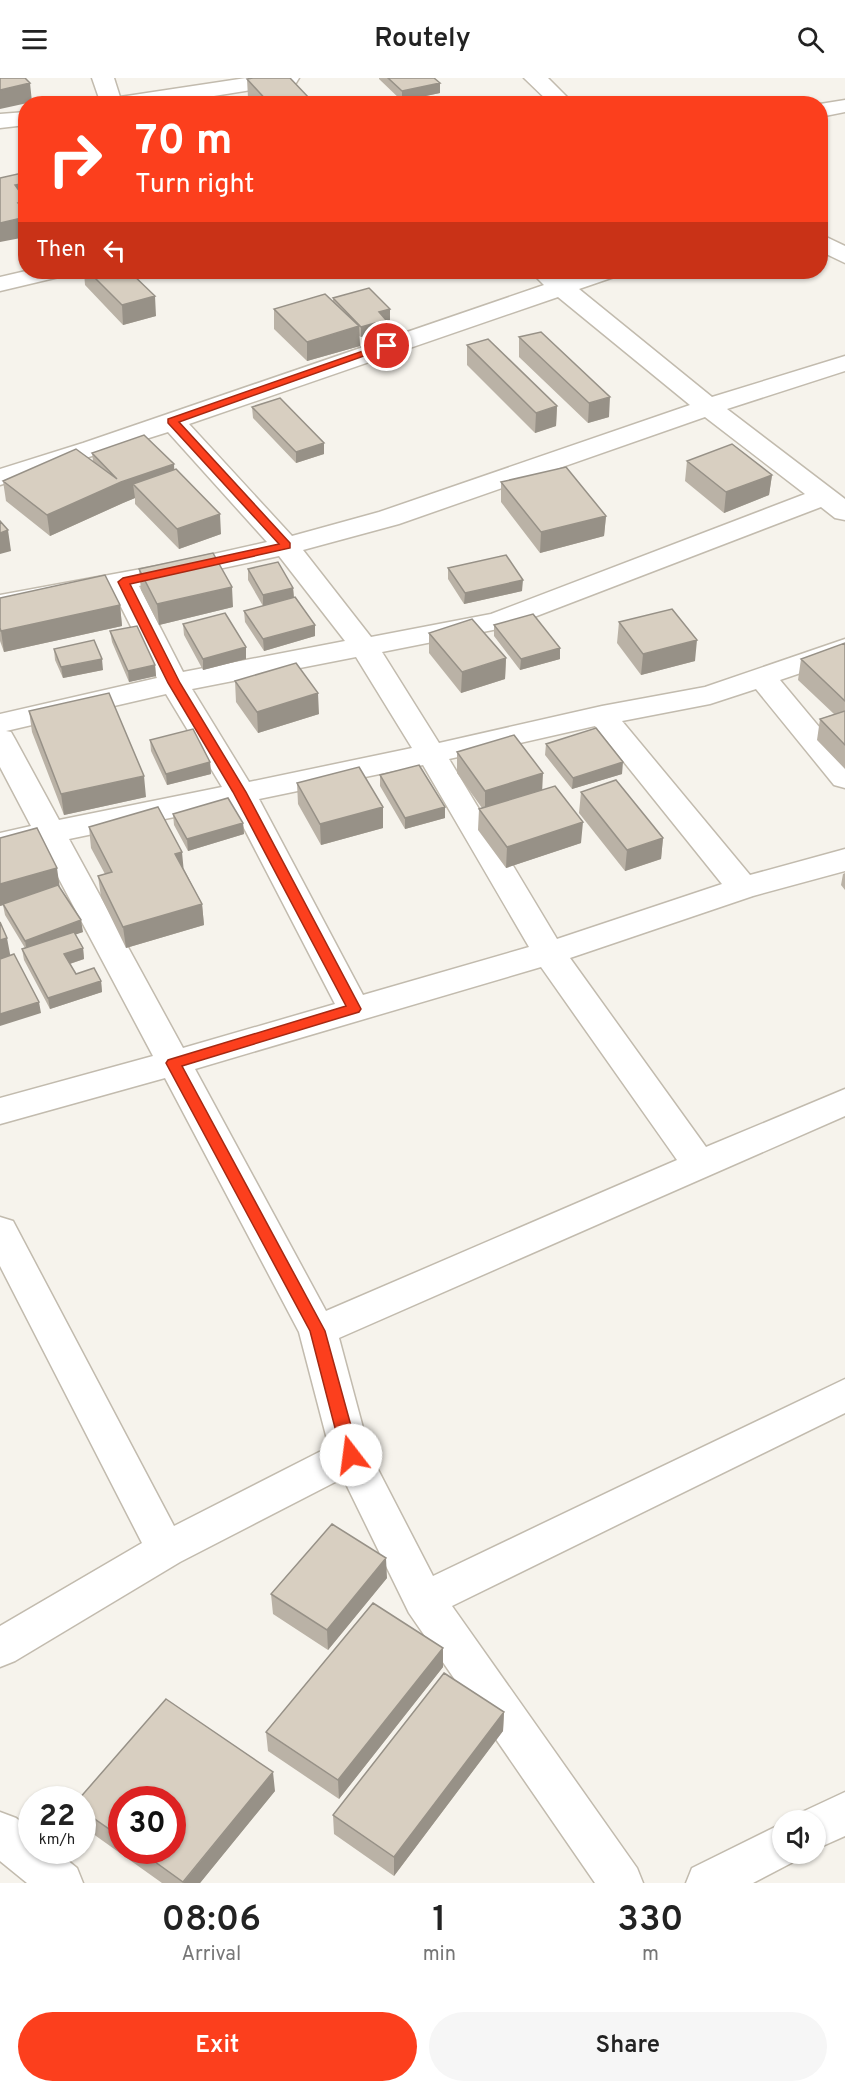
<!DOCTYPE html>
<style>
:root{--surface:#fff;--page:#f6f6f6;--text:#222;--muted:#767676;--accent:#fc3f1d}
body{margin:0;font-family:Overpass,sans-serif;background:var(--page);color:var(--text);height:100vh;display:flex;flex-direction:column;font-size:22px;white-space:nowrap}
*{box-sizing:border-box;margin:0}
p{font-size:20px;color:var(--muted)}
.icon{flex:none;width:33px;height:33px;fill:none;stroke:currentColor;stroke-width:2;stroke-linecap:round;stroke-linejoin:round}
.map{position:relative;height:1805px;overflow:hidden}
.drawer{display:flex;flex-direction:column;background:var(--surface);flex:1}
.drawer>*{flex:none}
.hud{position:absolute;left:18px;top:18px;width:810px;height:183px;border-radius:24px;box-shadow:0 2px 4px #0004;background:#fc3f1d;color:#fff;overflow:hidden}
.fabs{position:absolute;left:772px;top:1732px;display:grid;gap:12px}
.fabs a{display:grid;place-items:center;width:54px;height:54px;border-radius:50%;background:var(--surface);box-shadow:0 2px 4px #0004;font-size:30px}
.speed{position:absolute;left:18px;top:1708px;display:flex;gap:12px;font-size:30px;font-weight:700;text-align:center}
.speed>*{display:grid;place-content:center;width:78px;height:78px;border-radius:50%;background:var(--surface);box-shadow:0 2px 4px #0004;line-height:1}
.speed small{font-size:15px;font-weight:400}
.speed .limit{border:9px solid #d22;background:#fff;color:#111}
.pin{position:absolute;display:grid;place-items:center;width:51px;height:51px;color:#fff;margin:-26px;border:3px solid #fff;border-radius:50%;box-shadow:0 2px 6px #0007}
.me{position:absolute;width:66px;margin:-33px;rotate:345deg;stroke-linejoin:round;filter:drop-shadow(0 0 4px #0008)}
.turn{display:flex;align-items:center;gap:21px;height:126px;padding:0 18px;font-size:27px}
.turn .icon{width:78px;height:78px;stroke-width:2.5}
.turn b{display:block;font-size:42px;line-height:51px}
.then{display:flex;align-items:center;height:57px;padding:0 18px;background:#0003;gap:12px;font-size:22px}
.eta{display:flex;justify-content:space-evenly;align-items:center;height:102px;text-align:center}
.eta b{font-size:36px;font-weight:600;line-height:42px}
.action{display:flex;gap:12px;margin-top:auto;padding:12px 18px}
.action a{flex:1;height:69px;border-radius:36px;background:var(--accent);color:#fff;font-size:24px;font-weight:600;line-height:69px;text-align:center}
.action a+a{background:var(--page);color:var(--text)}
header{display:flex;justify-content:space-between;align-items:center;height:78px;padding:0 18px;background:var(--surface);font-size:27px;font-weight:600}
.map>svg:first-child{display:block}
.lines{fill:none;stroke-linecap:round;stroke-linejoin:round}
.minor-casing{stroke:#c2bbae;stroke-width:3}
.minor{fill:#fff;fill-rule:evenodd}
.wall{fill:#bab2a6;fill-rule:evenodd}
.shaded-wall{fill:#979187}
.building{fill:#d8cfc1;stroke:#979187;stroke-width:1.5}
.route{fill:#fc3f1d;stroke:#a42913;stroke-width:1.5}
</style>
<header><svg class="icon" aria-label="menu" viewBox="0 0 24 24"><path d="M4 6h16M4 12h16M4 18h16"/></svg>Routely<svg class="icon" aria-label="search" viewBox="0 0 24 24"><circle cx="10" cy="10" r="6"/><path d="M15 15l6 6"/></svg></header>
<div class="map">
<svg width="845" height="1805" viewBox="0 0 845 1805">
<rect width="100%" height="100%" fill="#f6f3ec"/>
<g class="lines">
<g class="minor-casing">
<path id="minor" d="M92 0H114L120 19 246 0H299L296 5 288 6 164 26H101Z
M524 0H548L574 26H551Z
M845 22V34L820 39V26Z
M26 34V47L0 50V36Z
M820 156 845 168V185L820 173Z
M26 193V194H63L59 199 0 213V199Z
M535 194H557L565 200 584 194H618L614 199 579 211 712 319 845 278V293L727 331 845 421V442L835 440 821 429 508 549 382 574 439 665 602 628 705 609 845 561V580L780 602 845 680V710L834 707 756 611 710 626 622 643 750 797 845 771V793L753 818 570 880 706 1069 845 1011V1038L339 1260 370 1376 433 1498 845 1301V1335L452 1528 637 1790 643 1805H595L409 1535 343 1400 180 1484 15 1583 0 1589V1548L142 1465 0 1188V1139L13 1143 174 1448 329 1369 299 1254 165 1000 0 1046V1020L153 978 41 767 0 775V755L31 748 0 689V636L157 600 113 513 0 533V517L174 485 267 464 168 354 0 407V391L83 365 544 207 533 196ZM558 219 690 327 379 434 292 458 189 346ZM705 339 805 416 491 536 371 559 303 472 399 446ZM279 478 345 563 183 594 139 508ZM356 579 412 670 249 704 192 611ZM166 616 222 709 59 742 15 661 11 654 6 653ZM595 648 722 806 557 861 449 681ZM423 687 529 869 363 917 259 721ZM232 727 335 926 183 970 69 761ZM541 889 677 1082 326 1233 195 991Z
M845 1714V1758L816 1771V1743H797L800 1735Z
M0 1734 16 1740 32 1753V1773H56L77 1790 83 1805H27L0 1783Z
M783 1745V1776H801L799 1781 753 1805H686L692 1790Z"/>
</g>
<use href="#minor" class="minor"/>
</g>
<path class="wall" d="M379 0H434L440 15 402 23 379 1Z
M247 1 311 22V26H253L248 20Z
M84 194H130L156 238 123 247 85 207Z
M333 220 390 231V242L386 243V252L361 259 359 258 360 268 307 283 274 251V231L333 223Z
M519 259 609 339 588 345 519 279Z
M467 267 557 328 556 348 535 355 467 287Z
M252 329 324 365V376L296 385 253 340Z
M92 375 174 386V392L221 456 179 471 135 426V420L123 425 50 458 6 423 3 403 93 383Z
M687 383 772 397 769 417 724 435 685 403Z
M501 404 606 438 604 458 540 475 501 424Z
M448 490 522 513 464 526 448 501Z
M139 491 233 529 159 547 141 512Z
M248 491 293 510 294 520 315 547V558L264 573 245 544 244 533 263 528 248 502Z
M0 520 120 527 122 548 4 574 0 563Z
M619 544 695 583 641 597 617 565Z
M183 546 246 581 203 592 184 557Z
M494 547 560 581 520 592 494 558Z
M110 553 155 587 156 598 129 604 112 564Z
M429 555 506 580 505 601 461 615 429 575Z
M845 565V691L817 662 820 641 834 636 798 602 801 581Z
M54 571 103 592 63 600 55 582Z
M235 603 319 636 258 655 236 624Z
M29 633 146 719 64 737 32 654Z
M150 662 210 684 211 696 167 707 151 673Z
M546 666 622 696 572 711 545 677Z
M457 674 542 712 581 765 506 790 478 752 479 731 482 730 457 695Z
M380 697 445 729V740L405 751 380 708Z
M297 705 383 729V750L321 767 298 726Z
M581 714 663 760 661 781 625 793 579 735Z
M173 736 243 745 244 756 188 773 174 747Z
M89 749 184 791 202 826 204 847 126 870 101 819 98 798 105 796 91 770Z
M0 760 59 808 83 854 75 856 83 870 84 881 70 886 76 896 101 903 102 914 50 931 24 882 22 871 25 870 5 837 3 827 0 828Z
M845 795V812L841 807 843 796Z
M387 1500 328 1572 273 1536 271 1516Z
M443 1570V1589L339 1721 268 1673 266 1654Z
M504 1634 503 1653 394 1798 334 1756 333 1737Z
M275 1713 200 1805H162L82 1748V1722ZM122 1722 172 1773H122Z"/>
<path class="shaded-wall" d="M30 5 32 24 0 31V12Z
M440 5V15L402 23V13Z
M311 22V26H294Z
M26 105V159L0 164V145L15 107Z
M155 218 156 238 123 247 122 227Z
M390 231V242L386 243V252L361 259V249L379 234Z
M359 248 360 268 307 283V264Z
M610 319 609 339 588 345 589 325Z
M557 328 556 348 535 355 536 335Z
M324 365V376L296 385V374Z
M174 386 175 406H133L135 420 123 425 50 458 47 437 121 404Z
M772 397 769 417 724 435 726 414Z
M220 436 221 456 179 471 177 451Z
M606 438 604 458 540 475 541 454Z
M8 452 11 473 0 476V455Z
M523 502 522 513 464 526 465 515Z
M232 509 233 529 159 547 157 526Z
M293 510 294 521 263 528V517Z
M120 527 122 548 4 574 1 553Z
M315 547V558L264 573 263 561Z
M697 562 695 583 641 597 643 576Z
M246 569V581L203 592V581Z
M560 570V581L520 592 521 581Z
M506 580 505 601 461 615 462 594Z
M102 581 103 592 63 600 61 589Z
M155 587 156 598 129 604 128 593Z
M318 615 319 636 258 655 257 634Z
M210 684 211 696 167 707 166 696Z
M623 684 622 696 572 711 573 700Z
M543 695 542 716 485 734V713Z
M144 698 146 719 64 737 61 716Z
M383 729V750L321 767 320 746Z
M445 729V740L405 751V740Z
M583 744 581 765 506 790 507 769Z
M243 745 244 756 188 773 187 761Z
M663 760 661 781 625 793 627 772Z
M182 774 184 795 175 776Z
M57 790 60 811 0 828V806Z
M202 826 204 847 126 870 123 849Z
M81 842 83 854 27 874 25 863Z
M7 860 11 881 0 884V862Z
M83 870 84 881 66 887 64 876Z
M101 903 102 914 50 931 48 920Z
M39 924 41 935 0 948V936Z
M386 1480 387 1500 328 1572 327 1552Z
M443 1570V1589L339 1721 338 1702Z
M504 1634 503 1653 394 1798V1779Z
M273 1694 275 1713 200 1805H183Z"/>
<path class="building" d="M0 0H25L30 5 0 12Z
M253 0H290L311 22 294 26H270L247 1Z
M388 0H434L440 5 402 13Z
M22 95 26 99V105L15 107 20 114 26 113V123L18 125 26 134V139L0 145V100Z
M89 194H130L155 218 122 227Z
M369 210 390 231 379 234 386 242 361 249 333 220Z
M325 216 359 248 307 264 274 231Z
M541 254 610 319 589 325 519 259Z
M488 261 557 328 536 335 467 267Z
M280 320 324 365 296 374 252 329Z
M144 357 174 386 121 404 47 437 3 403 76 371 117 401 92 375Z
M732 366 772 397 726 414 687 383Z
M566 389 606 438 541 454 501 404Z
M176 391 220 436 177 451 133 406Z
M0 443 8 452 0 455Z
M213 475 232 509 157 526 139 491Z
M506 477 523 502 465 515 448 490Z
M278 484 293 510 263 517 248 491Z
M105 497 120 527 1 553 0 550V520Z
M295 519 315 547 263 561 244 533Z
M672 531 697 562 643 576 619 544Z
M225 535 246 569 203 581 183 546Z
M533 536 560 570 521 581 494 547Z
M472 541 506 580 462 594 429 555Z
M137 548 155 587 128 593 110 553Z
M94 562 102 581 61 589 54 571Z
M845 565V623L801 581Z
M296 585 318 615 257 634 235 603Z
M109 615 144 698 61 716 29 633Z
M845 633V667L820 641Z
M596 650 623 684 573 700 546 666Z
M193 651 210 684 166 696 150 662Z
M514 657 543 695 485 713 457 674Z
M419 687 445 729 405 740 380 697Z
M359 689 383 729 320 746 297 705Z
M616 702 663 760 627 772 581 714Z
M555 708 583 744 507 769 479 731Z
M228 720 243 745 187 761 173 736Z
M158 729 182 774 175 776 202 826 123 849 98 798 112 794 89 749Z
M37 750 57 790 0 806V760Z
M58 807 81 842 25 863 3 826Z
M0 844 7 860 0 862Z
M74 854 83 870 64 876 76 896 94 890 101 903 48 920 22 871Z
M14 876 39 924 0 936V881Z
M332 1446 386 1480 327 1552 271 1516Z
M373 1525 443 1570 338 1702 266 1654Z
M444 1595 504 1634 394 1779 333 1737Z
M166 1621 273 1694 183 1804 140 1773H172V1722H122V1760L82 1732V1722H78Z"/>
<path class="route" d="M383 266 392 268 179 344 290 465V470L130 506 180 605 246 714 361 931 359 934 182 988 325 1253 359 1377 356 1382 351 1384 345 1382 342 1377 310 1253 166 985 168 982 346 928 233 714 168 605 118 504 123 500 279 466 168 345V341Z"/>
</svg>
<div class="fabs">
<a><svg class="icon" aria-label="sound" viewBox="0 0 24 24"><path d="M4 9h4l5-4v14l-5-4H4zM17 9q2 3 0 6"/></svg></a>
</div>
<div class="speed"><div>22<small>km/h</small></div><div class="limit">30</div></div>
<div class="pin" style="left:387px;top:268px;background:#d93025"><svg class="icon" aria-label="arrive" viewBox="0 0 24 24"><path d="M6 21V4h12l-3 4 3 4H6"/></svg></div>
<svg class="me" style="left:351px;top:1377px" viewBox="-20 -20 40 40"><circle r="19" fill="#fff"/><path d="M0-13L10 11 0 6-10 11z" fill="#fc3f1d"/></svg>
<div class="hud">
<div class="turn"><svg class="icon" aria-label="right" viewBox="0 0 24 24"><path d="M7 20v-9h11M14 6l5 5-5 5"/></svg><div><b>70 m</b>Turn right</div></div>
<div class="then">Then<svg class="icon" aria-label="left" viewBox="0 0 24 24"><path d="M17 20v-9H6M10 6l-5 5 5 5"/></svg></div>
</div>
</div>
<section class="drawer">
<div class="eta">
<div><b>08:06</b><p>Arrival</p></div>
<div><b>1</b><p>min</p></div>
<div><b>330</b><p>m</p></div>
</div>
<div class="action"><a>Exit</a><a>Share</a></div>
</section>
